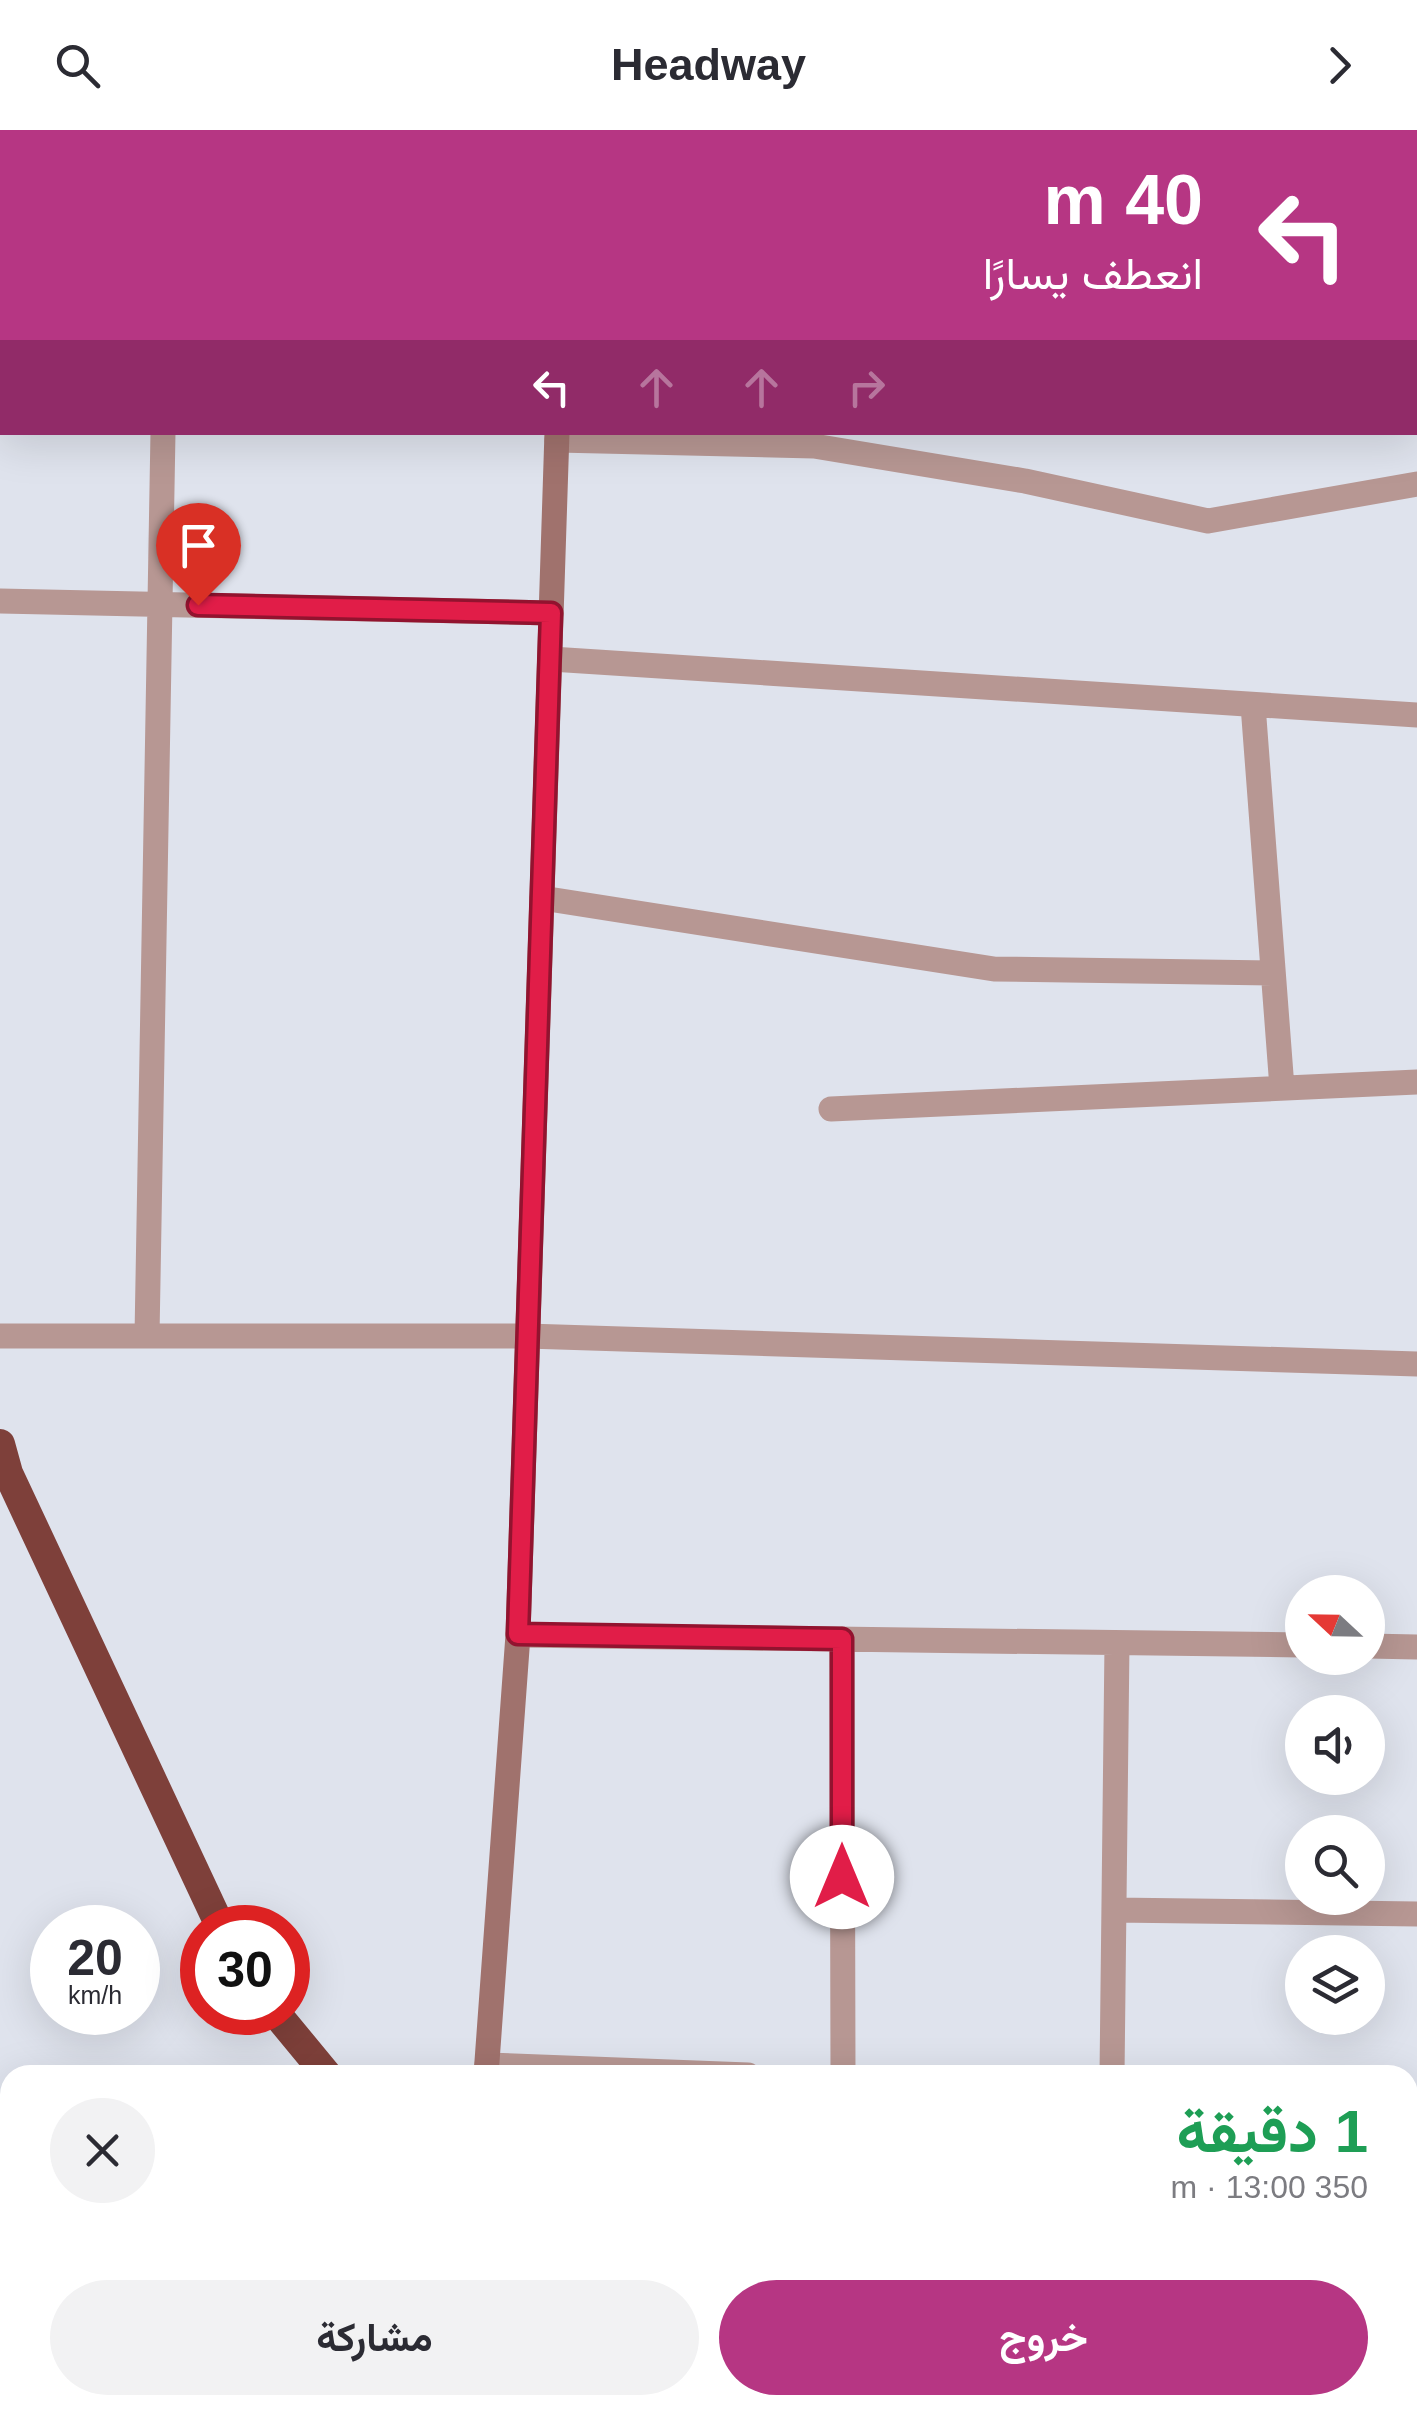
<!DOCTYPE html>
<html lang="ar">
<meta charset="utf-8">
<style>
:root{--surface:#fff;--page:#f2f2f3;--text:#2b2b33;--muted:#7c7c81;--accent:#b63683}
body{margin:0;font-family:Helvetica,Vazirmatn,sans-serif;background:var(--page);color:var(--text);direction:rtl;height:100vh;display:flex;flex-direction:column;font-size:38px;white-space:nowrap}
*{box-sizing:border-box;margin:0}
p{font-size:32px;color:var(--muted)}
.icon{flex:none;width:55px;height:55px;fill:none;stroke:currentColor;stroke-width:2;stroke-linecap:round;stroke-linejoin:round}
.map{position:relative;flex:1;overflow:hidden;direction:ltr}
.side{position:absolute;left:0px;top:1935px;width:1418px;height:350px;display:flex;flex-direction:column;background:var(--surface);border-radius:30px 30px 0 0;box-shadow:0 10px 40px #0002;direction:rtl}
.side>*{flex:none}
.guide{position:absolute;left:0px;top:0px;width:1418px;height:305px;box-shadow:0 10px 40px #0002;direction:rtl;background:#b63683;color:#fff;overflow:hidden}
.needle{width:65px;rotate:292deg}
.tools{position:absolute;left:1285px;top:1445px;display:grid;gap:20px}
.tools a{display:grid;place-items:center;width:100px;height:100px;border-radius:50%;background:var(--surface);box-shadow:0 10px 40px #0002;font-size:50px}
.speed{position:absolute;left:30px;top:1775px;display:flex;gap:20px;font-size:50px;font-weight:700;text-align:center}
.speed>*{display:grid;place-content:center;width:130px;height:130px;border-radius:50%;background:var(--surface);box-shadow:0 10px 40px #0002;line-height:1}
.speed small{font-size:25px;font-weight:400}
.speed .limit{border:15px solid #d22;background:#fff;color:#111}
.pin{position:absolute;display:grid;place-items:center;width:85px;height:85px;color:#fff;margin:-102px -42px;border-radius:50% 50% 50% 0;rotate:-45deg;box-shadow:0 0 10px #0007}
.pin .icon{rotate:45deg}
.me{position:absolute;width:110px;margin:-55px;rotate:0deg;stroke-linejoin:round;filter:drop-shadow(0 0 8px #0008)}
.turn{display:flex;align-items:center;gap:35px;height:210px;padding:0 50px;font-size:45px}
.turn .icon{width:130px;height:130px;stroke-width:2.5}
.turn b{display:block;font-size:70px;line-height:85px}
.lanes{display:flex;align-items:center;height:95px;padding:0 50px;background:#0003;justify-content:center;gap:50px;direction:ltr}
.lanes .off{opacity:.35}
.round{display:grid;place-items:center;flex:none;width:105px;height:105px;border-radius:52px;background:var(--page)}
.overview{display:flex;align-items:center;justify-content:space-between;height:170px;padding:0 50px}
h1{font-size:60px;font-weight:700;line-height:75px;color:#1e9e55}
.button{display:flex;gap:20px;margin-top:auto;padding:20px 50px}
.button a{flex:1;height:115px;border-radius:60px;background:var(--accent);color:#fff;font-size:40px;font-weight:700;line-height:115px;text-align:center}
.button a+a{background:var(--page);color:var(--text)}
header{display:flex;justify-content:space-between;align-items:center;height:130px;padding:0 50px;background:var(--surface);font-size:45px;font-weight:700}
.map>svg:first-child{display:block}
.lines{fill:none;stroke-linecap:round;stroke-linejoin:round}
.street{stroke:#b79793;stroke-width:25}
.secondary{stroke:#a0726d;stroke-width:25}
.highway{stroke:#7e403a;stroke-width:30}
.route-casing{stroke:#92132f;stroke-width:25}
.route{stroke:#e11d48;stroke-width:18}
</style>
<header><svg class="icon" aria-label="forward" viewBox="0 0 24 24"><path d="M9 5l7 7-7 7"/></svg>Headway<svg class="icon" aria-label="search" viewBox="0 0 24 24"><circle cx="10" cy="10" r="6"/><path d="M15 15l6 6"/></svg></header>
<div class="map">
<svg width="1417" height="2285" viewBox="0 0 1417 2285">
<rect width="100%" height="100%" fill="#dfe3ed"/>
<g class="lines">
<path class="street" d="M171 2V0
M1415 128H1417
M557 310 814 316 1025 351 1208 391 1417 354
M0 471 551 483
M551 529 1417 585
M1253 575 1282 958
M542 768 994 839 1273 843
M831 979 1417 952
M0 1206H527L1417 1234
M147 1206 163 302
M518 1505 1302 1515
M842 1509 843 1945
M1368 1516 1417 1517
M1114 1780 1417 1784
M487 1935 748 1945
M1112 1945 1117 1513
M1408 2014 1417 2015
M818 2285V2275
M1097 2285V2275"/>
<path class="secondary" d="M567 2V0
M486 1945 518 1505 557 302"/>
<path class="highway" d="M0 1314 8 1343 221 1798
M275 1882 327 1945
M0 2040 10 2034
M677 2275 690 2285
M389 2285 390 2275"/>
</g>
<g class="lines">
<g class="route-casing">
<path id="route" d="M198 475 551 483 518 1504 842 1509V1747"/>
</g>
<use href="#route" class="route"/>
</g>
</svg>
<div class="tools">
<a><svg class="needle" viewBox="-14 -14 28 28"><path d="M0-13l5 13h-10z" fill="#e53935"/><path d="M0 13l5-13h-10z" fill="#7c7c81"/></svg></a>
<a><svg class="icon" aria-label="sound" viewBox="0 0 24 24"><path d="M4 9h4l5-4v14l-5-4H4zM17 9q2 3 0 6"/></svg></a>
<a><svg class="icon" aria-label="search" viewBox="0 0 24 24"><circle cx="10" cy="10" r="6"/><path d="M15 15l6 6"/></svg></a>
<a><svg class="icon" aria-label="layers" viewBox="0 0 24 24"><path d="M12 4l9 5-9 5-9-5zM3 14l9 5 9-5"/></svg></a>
</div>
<div class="speed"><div>20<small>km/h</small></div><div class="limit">30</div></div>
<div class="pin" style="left:198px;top:475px;background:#d93025"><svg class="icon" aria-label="arrive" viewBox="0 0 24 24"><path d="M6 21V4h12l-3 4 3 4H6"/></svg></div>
<svg class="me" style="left:842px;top:1747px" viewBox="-20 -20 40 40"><circle r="19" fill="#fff"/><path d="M0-13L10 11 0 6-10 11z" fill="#e11d48"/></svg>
<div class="guide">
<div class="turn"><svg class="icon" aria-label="left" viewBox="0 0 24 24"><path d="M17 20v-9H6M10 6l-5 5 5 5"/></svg><div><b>40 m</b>انعطف يسارًا</div></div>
<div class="lanes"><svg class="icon" aria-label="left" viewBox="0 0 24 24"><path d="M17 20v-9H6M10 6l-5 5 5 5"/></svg><svg class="icon off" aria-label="ahead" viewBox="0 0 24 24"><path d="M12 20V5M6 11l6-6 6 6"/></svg><svg class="icon off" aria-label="ahead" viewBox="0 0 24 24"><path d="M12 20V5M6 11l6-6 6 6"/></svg><svg class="icon off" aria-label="right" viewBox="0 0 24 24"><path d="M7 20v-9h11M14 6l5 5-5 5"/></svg></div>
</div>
<section class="side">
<div class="overview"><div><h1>1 دقيقة</h1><p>350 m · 13:00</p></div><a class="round"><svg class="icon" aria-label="close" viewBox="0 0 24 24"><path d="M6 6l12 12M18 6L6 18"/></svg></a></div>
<div class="button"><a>خروج</a><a>مشاركة</a></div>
</section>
</div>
